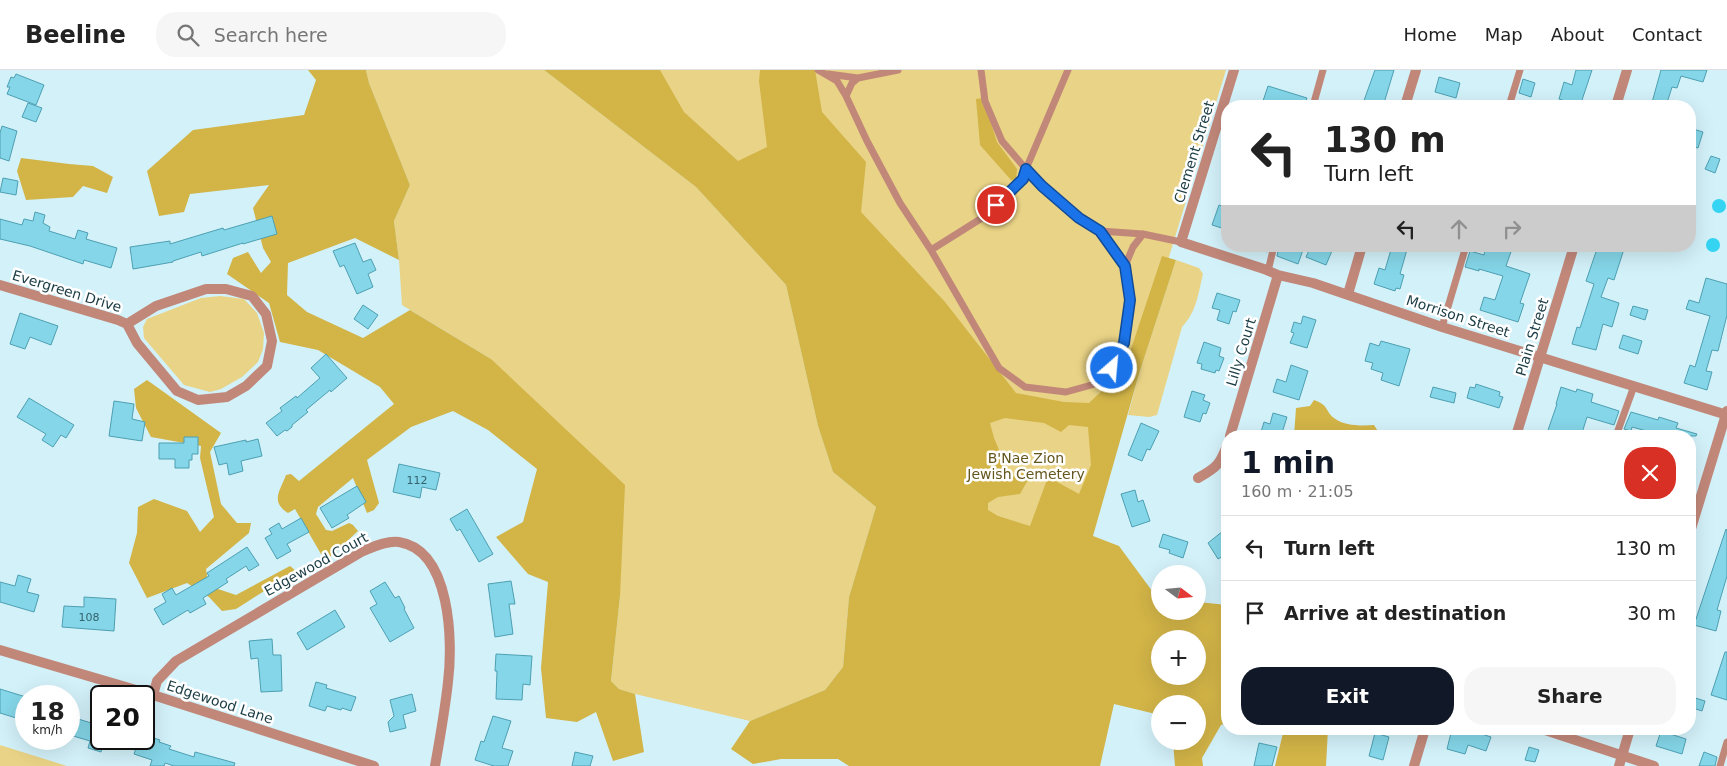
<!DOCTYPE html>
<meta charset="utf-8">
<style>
:root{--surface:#fff;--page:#f6f6f6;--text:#222;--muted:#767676;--line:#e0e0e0;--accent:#111827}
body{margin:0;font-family:"DejaVu Sans",sans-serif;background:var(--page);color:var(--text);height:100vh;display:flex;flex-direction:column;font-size:19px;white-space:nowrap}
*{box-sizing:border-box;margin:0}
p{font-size:16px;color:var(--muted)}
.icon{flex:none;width:28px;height:28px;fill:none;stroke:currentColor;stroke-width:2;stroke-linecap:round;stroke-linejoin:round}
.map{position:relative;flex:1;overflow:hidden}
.sheet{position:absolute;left:1221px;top:360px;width:475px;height:305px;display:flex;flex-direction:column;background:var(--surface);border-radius:20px;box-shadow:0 5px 20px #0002}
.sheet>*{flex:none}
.banner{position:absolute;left:1221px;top:30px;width:475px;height:152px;border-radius:20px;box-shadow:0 5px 20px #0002;background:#fff;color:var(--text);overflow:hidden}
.needle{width:32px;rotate:106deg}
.tools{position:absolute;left:1151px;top:495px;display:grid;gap:10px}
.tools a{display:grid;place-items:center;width:55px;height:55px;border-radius:50%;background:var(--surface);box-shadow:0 5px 20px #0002;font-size:25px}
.speed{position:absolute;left:15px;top:615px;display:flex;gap:10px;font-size:25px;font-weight:700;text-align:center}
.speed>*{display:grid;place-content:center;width:65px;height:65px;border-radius:50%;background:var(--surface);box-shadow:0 5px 20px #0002;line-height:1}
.speed small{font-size:12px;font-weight:400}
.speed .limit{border:2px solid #111;border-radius:8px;background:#fff;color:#111}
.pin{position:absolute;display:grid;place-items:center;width:42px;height:42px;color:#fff;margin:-21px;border:2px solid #fff;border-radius:50%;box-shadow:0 1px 5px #0007}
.me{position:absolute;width:55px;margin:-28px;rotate:27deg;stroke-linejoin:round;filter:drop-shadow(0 0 4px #0008)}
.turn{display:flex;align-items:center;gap:18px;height:105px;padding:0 20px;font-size:22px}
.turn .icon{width:65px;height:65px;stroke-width:2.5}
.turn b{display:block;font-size:35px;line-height:42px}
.lanes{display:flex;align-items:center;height:48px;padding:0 20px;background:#0003;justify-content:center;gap:25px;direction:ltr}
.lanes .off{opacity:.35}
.round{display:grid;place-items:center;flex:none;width:52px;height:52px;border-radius:20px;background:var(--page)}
.overview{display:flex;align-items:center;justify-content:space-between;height:85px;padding:0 20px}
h1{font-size:30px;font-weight:600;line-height:38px;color:var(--accent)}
.primary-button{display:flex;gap:10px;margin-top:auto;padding:10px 20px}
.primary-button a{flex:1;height:58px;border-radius:20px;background:var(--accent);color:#fff;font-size:20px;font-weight:600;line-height:58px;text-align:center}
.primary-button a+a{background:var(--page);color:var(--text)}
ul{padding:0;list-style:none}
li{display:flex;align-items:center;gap:15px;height:65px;padding:0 20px;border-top:1px solid var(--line)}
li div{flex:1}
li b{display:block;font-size:19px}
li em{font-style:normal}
header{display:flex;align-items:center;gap:30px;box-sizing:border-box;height:70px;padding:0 25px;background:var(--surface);border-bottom:1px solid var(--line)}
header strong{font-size:24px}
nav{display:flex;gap:28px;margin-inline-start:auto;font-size:18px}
.search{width:350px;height:45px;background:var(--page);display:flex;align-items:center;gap:12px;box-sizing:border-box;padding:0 18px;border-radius:20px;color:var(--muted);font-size:19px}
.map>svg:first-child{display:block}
.green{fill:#e9d386}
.forest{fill:#d2b447;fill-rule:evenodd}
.water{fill:#35d4f2}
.building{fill:#84d6e8;stroke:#4da0b2}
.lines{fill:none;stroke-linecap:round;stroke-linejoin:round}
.lane{stroke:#c1887a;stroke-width:7}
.street{stroke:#c1887a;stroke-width:10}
.route-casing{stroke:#114b97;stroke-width:12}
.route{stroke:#1a73e8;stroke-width:9}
.labels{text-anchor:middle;stroke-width:5;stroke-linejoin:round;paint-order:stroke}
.number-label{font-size:11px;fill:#34626d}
.street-label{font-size:14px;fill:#1a3c44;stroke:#fff}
.park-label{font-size:14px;fill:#65561d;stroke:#fff}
</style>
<header>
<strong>Beeline</strong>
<div class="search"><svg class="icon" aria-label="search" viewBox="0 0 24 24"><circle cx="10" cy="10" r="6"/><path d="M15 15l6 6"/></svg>Search here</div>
<nav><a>Home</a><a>Map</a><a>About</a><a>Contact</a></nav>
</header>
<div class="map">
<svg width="1727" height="696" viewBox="0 0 1727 696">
<rect width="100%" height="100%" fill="#d3f1f9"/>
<path class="green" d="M366 0H544L696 117 786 215 818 356 833 402 876 437 849 527 843 597 825 620 750 651 635 624 619 619 611 611 620 526 491 289 402 235 399 190 394 151 410 115 369 13Z
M597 0H1226L1083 469 942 443 970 306Z
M1176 190 1199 198 1203 204C1198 224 1197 241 1182 257L1157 345 1149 347 1128 345 1139 304Z
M220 226 244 229 257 243 264 263 263 279 258 292 242 307 221 319 210 322 184 315 144 268 143 257 147 249 201 228Z
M0 675 67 696H0Z"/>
<path class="forest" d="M308 0H366L369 13 410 115 394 151 399 190 355 168 288 193 287 225 307 242 363 268 410 240 491 289 625 415 620 526 611 611 619 619 635 624 644 682 613 691 596 642 577 652 546 648 541 598 548 512 528 504 496 467 523 452 537 399 488 360 453 341 411 357 367 390 379 433 374 440 367 443 353 408 318 437 316 444 326 460 332 461 349 453 353 455 358 461 330 487 321 484 295 439 288 443C270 432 280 421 286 405L291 404 299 411 394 334 380 317 318 280 280 272 269 233 227 204 233 188 248 182 261 203 271 192 263 178 253 138 269 115 190 124 184 142 159 146 147 101 193 60 304 45 316 10Z
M544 0H660L684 42 738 91 767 77 759 11 760 0H815L822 42 866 92 861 142 945 232 1016 323 1064 332 1089 333 1124 300 1162 186 1176 190 1139 304 1093 466 1119 476 1158 529H1160V541H1198V532L1227 535V653L1221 655 1202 688 1203 696H1175L1173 671H1198V634H1160V645L1114 634 1100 696H849L838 689H781L753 694 731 679 750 651 825 620 843 597 849 527 876 437 833 402 818 356 786 215 696 117ZM1005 348 1044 353 1061 362 1069 355 1088 357 1091 395 1079 424 1048 407 1030 456 998 446 988 440V433L998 427 1020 424 1029 408 1022 398 1016 406 1002 410 1006 396 994 368 990 353ZM1160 569H1198V606H1160Z
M983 28 997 72 1017 99 1016 111 1011 110 980 75 976 29Z
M21 88 69 94 93 96 113 107 107 123 83 116 73 127 26 130 17 101Z
M147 310 221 363 210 382 221 434 237 453H251L249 463 206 499 209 516 236 525 290 496 296 501 236 539 222 541 209 527 187 513 147 528 129 493 137 463 138 437 154 429 187 441 200 462 214 447 200 388 201 376 151 367 136 338 134 319Z
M1314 330C1329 335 1325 341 1334 348 1344 356 1362 356 1374 355L1381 366H1294L1296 338 1310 336Z
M1284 659H1328L1326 696H1275Z"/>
<path class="water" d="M1712 136a7 7 0 1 1 14 0a7 7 0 1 1-14 0Z
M1706 175a7 7 0 1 1 14 0a7 7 0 1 1-14 0Z"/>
<path class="building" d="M1375 0H1394L1384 33 1381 32 1379 36H1362Z
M1576 0H1592L1580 36 1559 29 1564 12 1572 15Z
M1661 0H1707L1703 12 1681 6 1677 18 1672 17 1666 36H1651Z
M16 4 44 15 36 35 7 24 10 17H7L11 7 14 8Z
M1439 7 1460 13 1456 28 1435 22Z
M1523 9 1535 13 1531 27 1519 23Z
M1268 16 1307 28 1304 36H1270L1262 34Z
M28 33 42 38 36 52 22 47Z
M2 56 17 61 9 91 0 88V63Z
M1690 58 1703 62 1698 78 1690 76Z
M1711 86 1720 89 1715 103 1705 99Z
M3 108 18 111 16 125 0 122Z
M1219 135 1228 138V152L1225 159 1212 155Z
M35 142 45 145 43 153 50 157 49 161 75 169 78 160 88 163 86 169 117 178 111 198 84 190 83 194 30 176 0 169V149L22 155 24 149 33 151Z
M272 146 277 164 243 174V173L202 186 201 182 173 191V192L133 199 130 177 170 171V174L223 158 224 160Z
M355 173 363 192 371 189 376 200 368 204 373 217 357 224 344 195 340 197 333 181Z
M1253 176H1268L1267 182Z
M1279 176H1294L1303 180 1298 194 1277 186Z
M1311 176H1334L1326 195 1306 187Z
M1392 176H1408L1400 204 1404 205 1400 219 1396 218 1395 221 1374 214 1379 198 1385 200Z
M1486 176H1513L1506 196 1530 204 1520 233 1524 234 1518 252 1480 240 1484 227 1495 230 1503 206 1479 199V201L1465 197 1470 181 1484 185Z
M1598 176H1625L1614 210 1608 208 1601 227 1619 233 1612 257 1603 254 1596 280 1572 274 1577 257 1580 258 1594 214 1586 211Z
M1706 208 1727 214V245L1718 281 1712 280 1706 301 1712 302 1707 320 1684 313 1690 295 1695 297 1710 246 1686 239 1689 230 1699 233Z
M1217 223 1240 230 1236 242 1233 241 1229 254 1217 250 1220 240 1212 238Z
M363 235 378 245 368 259 354 249Z
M1633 236 1648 240 1645 250 1630 245Z
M20 243 58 256 51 275 30 267 25 279 10 274Z
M1303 246 1316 250 1307 278 1290 273 1294 263 1291 262 1294 252 1301 254Z
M1623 265 1642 271 1638 284 1619 278Z
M1381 271 1410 279 1399 316 1381 310 1383 303 1371 299 1373 293 1365 291 1370 273 1379 276Z
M1204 272 1221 278 1219 286 1224 288 1219 301 1216 300 1215 303 1201 299 1202 294 1197 293Z
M326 284 347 308 331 322 330 320 306 340 308 342 292 355V357L287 361 285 360 277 366 266 353 282 341 280 338 296 326 297 328 320 308 311 298Z
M1291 295 1308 301 1299 330 1273 322 1277 309 1286 312Z
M1476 314 1500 322 1499 326 1503 327 1499 338 1467 328 1470 317 1475 318Z
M1433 317 1456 323 1454 333 1430 327Z
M1561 317 1576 322 1577 319 1593 324 1591 332 1619 341 1614 355 1587 347 1581 366H1546L1557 334H1556Z
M1192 321 1205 325 1203 330 1210 333 1206 344 1203 343 1200 352 1184 347Z
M29 328 74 355 66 368 61 365 53 377 42 370 46 364 17 347Z
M114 331 134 334 132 349 145 352 142 371 109 366Z
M1631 342 1658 350 1659 347 1678 353 1676 358 1697 364 1696 366H1653L1654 363 1632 357 1631 361 1624 359Z
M1273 343 1287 347 1281 366H1263L1264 363 1261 362 1264 352 1270 354Z
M1141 353 1159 361 1150 380 1147 379 1142 391 1128 385Z
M184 367H198V384H192V390H189V398H175V389H159V373H184Z
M258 369 262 386 241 391 243 401 229 405 227 393 219 395 214 377 246 370V372Z
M399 394 440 403 436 420 422 417 420 428 393 422Z
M357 416 366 432 347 445 349 448 332 458 320 438Z
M1135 420 1138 432 1143 430 1150 451 1132 457 1121 424Z
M467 439 493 484 479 492 460 459 457 461 450 449Z
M301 448 309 462 287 474 291 481 277 489 265 468 272 464 269 459 279 453 282 459Z
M1228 457V483L1218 489 1208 473Z
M1726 459 1727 460V506L1717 540 1721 541 1716 561 1694 555Z
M1163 464 1188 472 1183 488 1169 483 1170 480 1159 477Z
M247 477 259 495 249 501 246 496 226 509 228 512 203 528 206 534 190 543 188 540 163 555 154 539 166 532 162 524 172 518 176 525 209 506 207 503Z
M18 505 31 509 27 522 39 525 34 542 0 532V512L15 516Z
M511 511 515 534H509L513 564 495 567 488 514Z
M385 512 395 528 399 526 405 538 404 539 414 558 390 572 370 538 377 534 370 521Z
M84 527 116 529 114 561 62 557 64 536 84 537Z
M335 540 345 557 307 580 297 563Z
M272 569 273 585H281L282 621 261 622 258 588 251 589 249 571Z
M1725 582H1727V630L1711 625Z
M496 584 532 586 530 615 523 614 522 630 496 629 497 601H495Z
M316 612 327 615 326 618 356 627 351 641 342 638 341 640 327 636 325 641 309 636Z
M0 619 26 627V651L0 643Z
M412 624 416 641 403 645 406 658 390 662 388 652 394 646 390 630Z
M1692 627 1705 631 1702 641 1690 637Z
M493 646 511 651 502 678 513 681 508 696H494L475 690 481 671 484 672Z
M75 648 101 656V669H105L101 682 88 678 90 671 70 665Z
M1452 659H1472V661L1491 667 1486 681 1468 675 1465 684 1447 679Z
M1661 661 1686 669 1682 684 1656 676Z
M1375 663 1389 667 1383 690 1369 686Z
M144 665 160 670 159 672 171 676 169 679 194 687 195 682 235 693 234 696H174L165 693 164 696H150L152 690 134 684 139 669H144Z
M1259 673 1277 677 1272 696H1254Z
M1529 677 1539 680 1535 692 1525 690Z
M575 682 593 686 590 696H572Z
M1704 682 1717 687 1715 696H1699Z"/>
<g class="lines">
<path class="lane" d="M818 0 837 11 846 26 867 71 900 133 931 180 999 298 1025 317 1066 322 1106 311 1124 273 1130 230 1125 196 1100 161 1143 164 1181 172
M1068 0 1026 99C1048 123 1073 143 1100 161
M828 4 858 8
M846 26 852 13 858 8 898 0
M1313 36 1323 0
M1509 36 1520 0
M931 180 982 148 1023 109 1026 99 1002 71 985 31 981 0
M1125 196 1133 177 1143 164
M1268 201 1274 176
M1442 257 1466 176
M1616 366 1634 316
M1720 696 1727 672"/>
<path class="street" d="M1234 0 1181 172 1264 199 1278 205 1313 213 1442 257 1727 345
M1405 36 1416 0
M1616 36 1627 0
M0 215 118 250 127 254
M206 219H226L252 226 266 244 272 271 267 296 246 316 227 327 198 330 177 321 137 273 127 254 156 236Z
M1348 224 1362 176
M1230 366 1278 205
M1516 366 1574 176
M1198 408C1218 397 1220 394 1228 373
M1690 462 1727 341
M0 580 153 625 374 696
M153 625 157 611 176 591 363 481C373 477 388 470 399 472 451 480 453 572 448 612 445 640 440 668 435 696
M1542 659 1654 696
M1414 696 1425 659
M1619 696 1630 659"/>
</g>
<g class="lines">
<g class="route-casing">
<path id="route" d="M996 135 1023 109 1026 99 1042 116 1079 148 1100 161 1125 196 1130 230 1124 273 1112 298"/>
</g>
<use href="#route" class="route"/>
</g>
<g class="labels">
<g class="number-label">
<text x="417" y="414">112</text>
<text x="89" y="551">108</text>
</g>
<g class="street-label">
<text transform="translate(1194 82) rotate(-73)" y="5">Clement Street</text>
<text transform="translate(67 221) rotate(17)" y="5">Evergreen Drive</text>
<text transform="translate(1458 246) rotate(18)" y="5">Morrison Street</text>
<text transform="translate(1532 267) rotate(-73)" y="5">Plain Street</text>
<text transform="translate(1241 282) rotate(-73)" y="5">Lilly Court</text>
<text transform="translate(316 494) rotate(-29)" y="5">Edgewood Court</text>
<text transform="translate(220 632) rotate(18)" y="5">Edgewood Lane</text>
</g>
<g class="park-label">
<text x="1026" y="393">B'Nae Zion<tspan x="1026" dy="16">Jewish Cemetery</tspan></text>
</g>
</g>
</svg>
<div class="tools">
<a><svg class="needle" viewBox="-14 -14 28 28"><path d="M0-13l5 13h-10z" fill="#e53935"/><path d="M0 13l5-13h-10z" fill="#767676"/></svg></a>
<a>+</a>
<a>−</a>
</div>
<div class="speed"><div>18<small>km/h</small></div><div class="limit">20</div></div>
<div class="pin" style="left:996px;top:135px;background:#d93025"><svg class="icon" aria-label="arrive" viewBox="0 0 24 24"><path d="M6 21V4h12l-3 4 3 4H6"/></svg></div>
<svg class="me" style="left:1112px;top:298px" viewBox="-20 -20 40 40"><circle r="17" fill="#1a73e8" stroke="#fff" stroke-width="3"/><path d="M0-11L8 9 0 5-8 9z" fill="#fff"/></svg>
<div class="banner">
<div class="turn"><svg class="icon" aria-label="left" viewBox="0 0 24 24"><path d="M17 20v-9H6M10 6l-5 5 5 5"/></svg><div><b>130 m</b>Turn left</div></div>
<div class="lanes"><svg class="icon" aria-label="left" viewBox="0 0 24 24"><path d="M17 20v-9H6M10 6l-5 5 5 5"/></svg><svg class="icon off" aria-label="ahead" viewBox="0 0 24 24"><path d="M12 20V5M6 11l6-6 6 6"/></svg><svg class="icon off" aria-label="right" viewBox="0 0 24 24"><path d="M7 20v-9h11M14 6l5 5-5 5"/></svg></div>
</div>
<section class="sheet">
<div class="overview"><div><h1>1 min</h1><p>160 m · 21:05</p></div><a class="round" style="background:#d93025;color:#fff"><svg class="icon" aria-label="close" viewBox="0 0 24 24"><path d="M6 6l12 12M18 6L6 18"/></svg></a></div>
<ul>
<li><svg class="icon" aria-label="left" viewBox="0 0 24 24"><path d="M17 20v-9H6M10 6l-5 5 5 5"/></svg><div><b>Turn left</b></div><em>130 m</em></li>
<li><svg class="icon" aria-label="arrive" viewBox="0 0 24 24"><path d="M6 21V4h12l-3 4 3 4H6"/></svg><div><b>Arrive at destination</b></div><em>30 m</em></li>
</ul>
<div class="primary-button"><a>Exit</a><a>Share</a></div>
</section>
</div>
